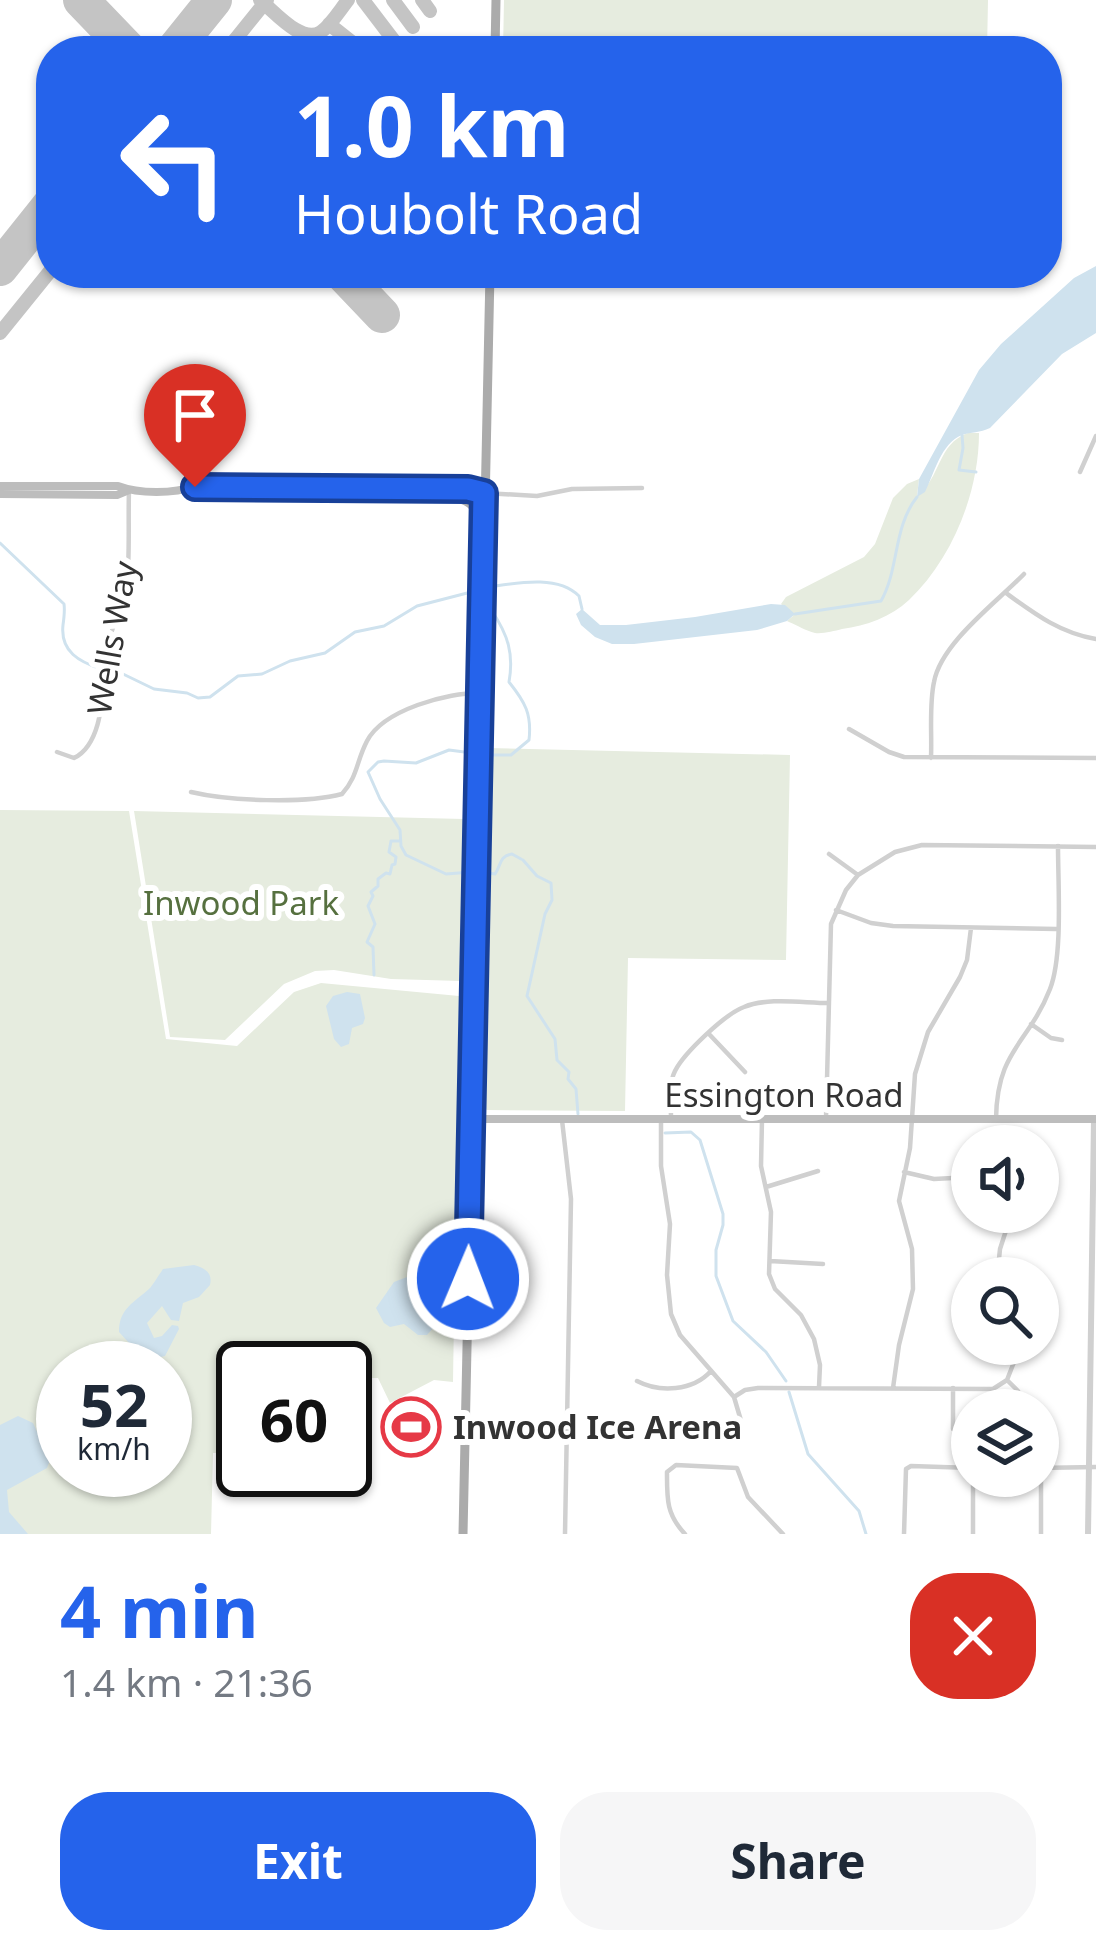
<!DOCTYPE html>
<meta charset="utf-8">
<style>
:root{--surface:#fff;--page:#f6f6f7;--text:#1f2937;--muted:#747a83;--accent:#2563eb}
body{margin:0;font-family:"Noto Sans",sans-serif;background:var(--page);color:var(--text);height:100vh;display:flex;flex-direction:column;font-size:45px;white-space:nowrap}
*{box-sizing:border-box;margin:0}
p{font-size:39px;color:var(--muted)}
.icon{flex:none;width:66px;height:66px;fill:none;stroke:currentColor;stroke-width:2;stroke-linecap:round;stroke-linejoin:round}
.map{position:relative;height:1534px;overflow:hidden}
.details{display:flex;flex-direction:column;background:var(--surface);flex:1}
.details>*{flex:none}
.hud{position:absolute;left:36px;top:36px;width:1026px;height:252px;border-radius:48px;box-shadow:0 3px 9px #0004;background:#2563eb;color:#fff;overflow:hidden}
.buttons{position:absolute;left:951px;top:1125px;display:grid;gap:24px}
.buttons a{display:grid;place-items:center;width:108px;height:108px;border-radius:50%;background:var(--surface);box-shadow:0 3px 9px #0004;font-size:60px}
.speed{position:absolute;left:36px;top:1341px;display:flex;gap:24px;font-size:60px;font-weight:700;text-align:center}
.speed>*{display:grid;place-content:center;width:156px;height:156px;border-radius:50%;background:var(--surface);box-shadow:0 3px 9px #0004;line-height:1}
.speed small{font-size:30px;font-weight:400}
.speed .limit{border:6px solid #111;border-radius:18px;background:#fff;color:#111}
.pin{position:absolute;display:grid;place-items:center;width:102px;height:102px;color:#fff;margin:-123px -51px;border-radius:50% 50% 50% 0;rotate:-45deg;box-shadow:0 0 12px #0007}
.pin .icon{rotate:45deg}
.me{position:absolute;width:132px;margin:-66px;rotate:1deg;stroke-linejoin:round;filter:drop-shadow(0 0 9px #0008)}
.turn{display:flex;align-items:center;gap:42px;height:252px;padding:0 60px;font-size:54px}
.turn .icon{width:156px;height:156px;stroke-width:2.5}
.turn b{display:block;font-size:84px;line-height:102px}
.round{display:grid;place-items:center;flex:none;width:126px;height:126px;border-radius:48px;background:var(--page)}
.summary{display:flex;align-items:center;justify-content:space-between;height:204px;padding:0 60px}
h1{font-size:72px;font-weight:700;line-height:90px;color:var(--accent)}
.cta{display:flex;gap:24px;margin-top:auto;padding:24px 60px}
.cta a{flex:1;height:138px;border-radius:48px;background:var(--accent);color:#fff;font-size:48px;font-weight:700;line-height:138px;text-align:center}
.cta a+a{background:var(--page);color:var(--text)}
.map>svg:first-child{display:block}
.green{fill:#e6ecdf;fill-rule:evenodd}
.water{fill:#cfe2ee}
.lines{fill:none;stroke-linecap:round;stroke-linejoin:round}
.stream{stroke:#cfe2ee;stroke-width:3}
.taxiway{stroke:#c4c4c4;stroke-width:14}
.runway{stroke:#c4c4c4;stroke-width:36}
.minor{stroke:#d0d0d0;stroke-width:4.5}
.tertiary{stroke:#d0d0d0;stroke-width:6}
.secondary{stroke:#bdbdbd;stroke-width:8}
.primary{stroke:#ababab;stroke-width:9}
.route-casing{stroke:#184099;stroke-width:30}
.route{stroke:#2563eb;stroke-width:21}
.labels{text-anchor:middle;stroke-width:12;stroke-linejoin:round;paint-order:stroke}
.street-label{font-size:33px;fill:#333;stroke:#fff}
.park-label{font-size:33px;fill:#56703f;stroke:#fff}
.poi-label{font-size:33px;font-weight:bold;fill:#333;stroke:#fff;text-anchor:start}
</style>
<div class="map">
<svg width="1096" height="1534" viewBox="0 0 1096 1534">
<rect width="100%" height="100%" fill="#fff"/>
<path class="green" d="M504 0H988L987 51H503Z
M968 433H979C979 493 952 559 909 600 891 617 866 626 842 629 834 631 823 634 815 633 806 631 797 625 789 622L787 621 793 616 781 604 786 597 864 557 875 544 893 498 907 484 919 479 917 496C941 478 937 444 968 433Z
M487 748 790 755 786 960 628 958 625 1111 487 1110 480 1106Z
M0 810 129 811 166 1039 237 1046 294 992 321 983 459 996 453 1382 434 1380 390 1403 378 1378H345V1368H243V1453H213L211 1534H0ZM63 1368H165V1470H63Z
M134 811 464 819 461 981 391 979 334 970 315 971 284 984 225 1040 170 1037Z"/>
<path class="water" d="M1096 266V333L1062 354 990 428C980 433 971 432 962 435 941 443 934 474 925 492L917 497 919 479 979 370 1001 344 1074 278Z
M771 604 785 605 795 614 787 621 757 630 634 644H612L595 637 581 625 576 614 582 609 600 625H626L695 617Z
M347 992 360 994 365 1018 363 1024 352 1028 349 1044 341 1047 334 1039 326 1006 333 996Z
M194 1265C205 1268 213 1273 210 1285L199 1297 183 1303 179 1321 171 1320 162 1306 147 1323 154 1338 162 1336 172 1325 178 1326 179 1329 165 1356 146 1360 131 1351 129 1343 119 1332C119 1308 134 1303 150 1288 152 1286 161 1272 163 1269Z
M407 1277 413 1288 414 1298 431 1302 435 1307V1326L427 1335H418L404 1324 390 1327 384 1323 376 1308 394 1282Z
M18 1416 33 1423 50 1460 47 1468 7 1490 9 1512 28 1534H0V1425Z"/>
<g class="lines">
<path class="stream" d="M962 435 963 448 959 470 976 472
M0 543 64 604C65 611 64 618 63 625 60 652 80 662 101 669
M496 586C522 582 559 576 579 596L582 609
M795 614 881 601C899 570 893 527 917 497
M123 674 154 689 187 693 198 698 210 697 238 676 262 674 290 661 325 653 355 632 384 626 417 606 475 591
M491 755H511L529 740C532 714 525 702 509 682 514 654 508 635 492 611
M523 860 537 876 551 883 552 900 545 914 527 996 555 1039 557 1060 569 1072 568 1079 576 1089 578 1114
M471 872 446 874 406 855 401 846 400 830 380 799 368 772 378 762 384 761 416 763 449 750 472 753
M489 873 495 874C501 866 499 856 512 854L521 859
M374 975 373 947 367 942 375 924 368 906 373 896 371 892 378 886V879L386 873 390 874 392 865 395 864 396 857 389 852 391 841H399
M665 1133 691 1132 700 1140 723 1214V1225L716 1250V1276L733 1321 766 1352 786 1381
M789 1392 808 1454 859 1511 866 1534"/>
<path class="taxiway" d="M260 0C274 11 302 45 321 32 331 25 340 10 348 0
M363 0 395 42
M393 0 413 27
M422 0 430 11
M329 24 363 51
M226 51 267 0
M0 333 51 270"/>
<path class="runway" d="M81 0 130 51
M173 51 214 0
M0 268 51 204
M342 273 382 315"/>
<path class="minor" d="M1080 472 1096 436
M484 493 537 496 572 489 642 488
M1006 593C1035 614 1060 633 1096 639
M849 729 889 752 904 757 1096 758
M57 752 74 758C109 741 101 671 110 637 115 619 124 603 127 584 130 553 128 521 129 490
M931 758C932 733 929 705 934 682 941 643 997 602 1024 574
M191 792C229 801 304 804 342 794 358 776 356 762 367 741 383 710 448 692 481 693
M829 854 858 875
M836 910 871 923 893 926 1056 929
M1031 1024 1051 1038 1062 1040
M709 1034 745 1072
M671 1118C671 1103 668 1085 675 1071 684 1053 725 1014 744 1007 768 997 803 1003 829 1003
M826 1118 831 924 846 890 858 875 895 852 922 845 1096 847
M762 1119 761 1166 771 1212 769 1274 775 1289 801 1315 814 1339 820 1365 819 1387
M996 1119C997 1049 1028 1045 1050 989 1063 956 1058 885 1058 846
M562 1120 571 1199 565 1534
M661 1120V1166L670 1224 667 1275 671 1314 680 1335 734 1397 742 1424
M904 1172 934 1179 972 1177
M766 1187 818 1171
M770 1261 823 1264
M997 1278 1000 1249 1012 1212
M1007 1380 1014 1362 1011 1344
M1007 1380 1018 1391
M637 1381C660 1393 693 1391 711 1371
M893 1388 899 1345 913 1289 912 1249 899 1201 910 1148 915 1074 928 1032 960 977 967 960 971 928
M734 1397 745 1390 758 1388 993 1389 1007 1380
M953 1429V1388
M1038 1468 1096 1467
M685 1534C666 1514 667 1498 667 1472L676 1465 737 1468 748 1497 783 1534
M904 1534 906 1469 911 1466 972 1468
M973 1534V1476
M1041 1534V1468"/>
<path class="tertiary" d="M1088 1534 1094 1119"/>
<path class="secondary" d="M0 486H118C139 494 174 494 195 486L468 489 484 493
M185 491 196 495 448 496 476 493
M0 494 117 495 129 490
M472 1119H1096"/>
<path class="primary" d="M495 51 496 0
M448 496C469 499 474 504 482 524
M463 1534 490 273"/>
</g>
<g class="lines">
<g class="route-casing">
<path id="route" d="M195 487 468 489 484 493 468 1279"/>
</g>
<use href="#route" class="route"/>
</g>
<defs>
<g id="stadium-ring" transform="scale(3)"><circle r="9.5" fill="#fff" stroke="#e63946" stroke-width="1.5"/><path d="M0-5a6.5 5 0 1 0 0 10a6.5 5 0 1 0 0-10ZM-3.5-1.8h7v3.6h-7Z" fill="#e63946"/></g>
</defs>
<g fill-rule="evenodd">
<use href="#stadium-ring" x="411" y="1427"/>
</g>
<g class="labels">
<g class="street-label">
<text transform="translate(112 638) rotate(-80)" y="12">Wells Way</text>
<text x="784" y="1107">Essington Road</text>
</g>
<g class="park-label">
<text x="241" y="915">Inwood Park</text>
</g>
<g class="poi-label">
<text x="453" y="1439">Inwood Ice Arena</text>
</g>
</g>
</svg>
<div class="buttons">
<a><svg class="icon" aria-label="sound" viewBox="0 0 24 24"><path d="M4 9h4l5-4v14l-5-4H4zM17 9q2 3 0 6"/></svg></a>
<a><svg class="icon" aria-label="search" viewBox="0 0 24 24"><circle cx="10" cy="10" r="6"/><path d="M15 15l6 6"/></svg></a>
<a><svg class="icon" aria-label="layers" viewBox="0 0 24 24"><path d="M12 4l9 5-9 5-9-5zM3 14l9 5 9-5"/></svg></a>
</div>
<div class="speed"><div>52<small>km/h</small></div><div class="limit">60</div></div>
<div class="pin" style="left:195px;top:487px;background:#d93025"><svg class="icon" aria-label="arrive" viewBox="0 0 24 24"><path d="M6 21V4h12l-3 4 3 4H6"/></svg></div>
<svg class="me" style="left:468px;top:1279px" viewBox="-20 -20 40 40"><circle r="17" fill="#2563eb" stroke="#fff" stroke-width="3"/><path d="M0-11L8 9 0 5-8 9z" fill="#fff"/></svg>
<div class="hud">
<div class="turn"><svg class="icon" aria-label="left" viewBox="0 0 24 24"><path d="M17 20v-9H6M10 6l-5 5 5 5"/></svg><div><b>1.0 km</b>Houbolt Road</div></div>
</div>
</div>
<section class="details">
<div class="summary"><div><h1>4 min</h1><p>1.4 km · 21:36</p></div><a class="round" style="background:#d93025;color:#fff"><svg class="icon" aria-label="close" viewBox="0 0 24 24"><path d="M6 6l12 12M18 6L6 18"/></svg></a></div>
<div class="cta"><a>Exit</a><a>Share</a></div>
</section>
